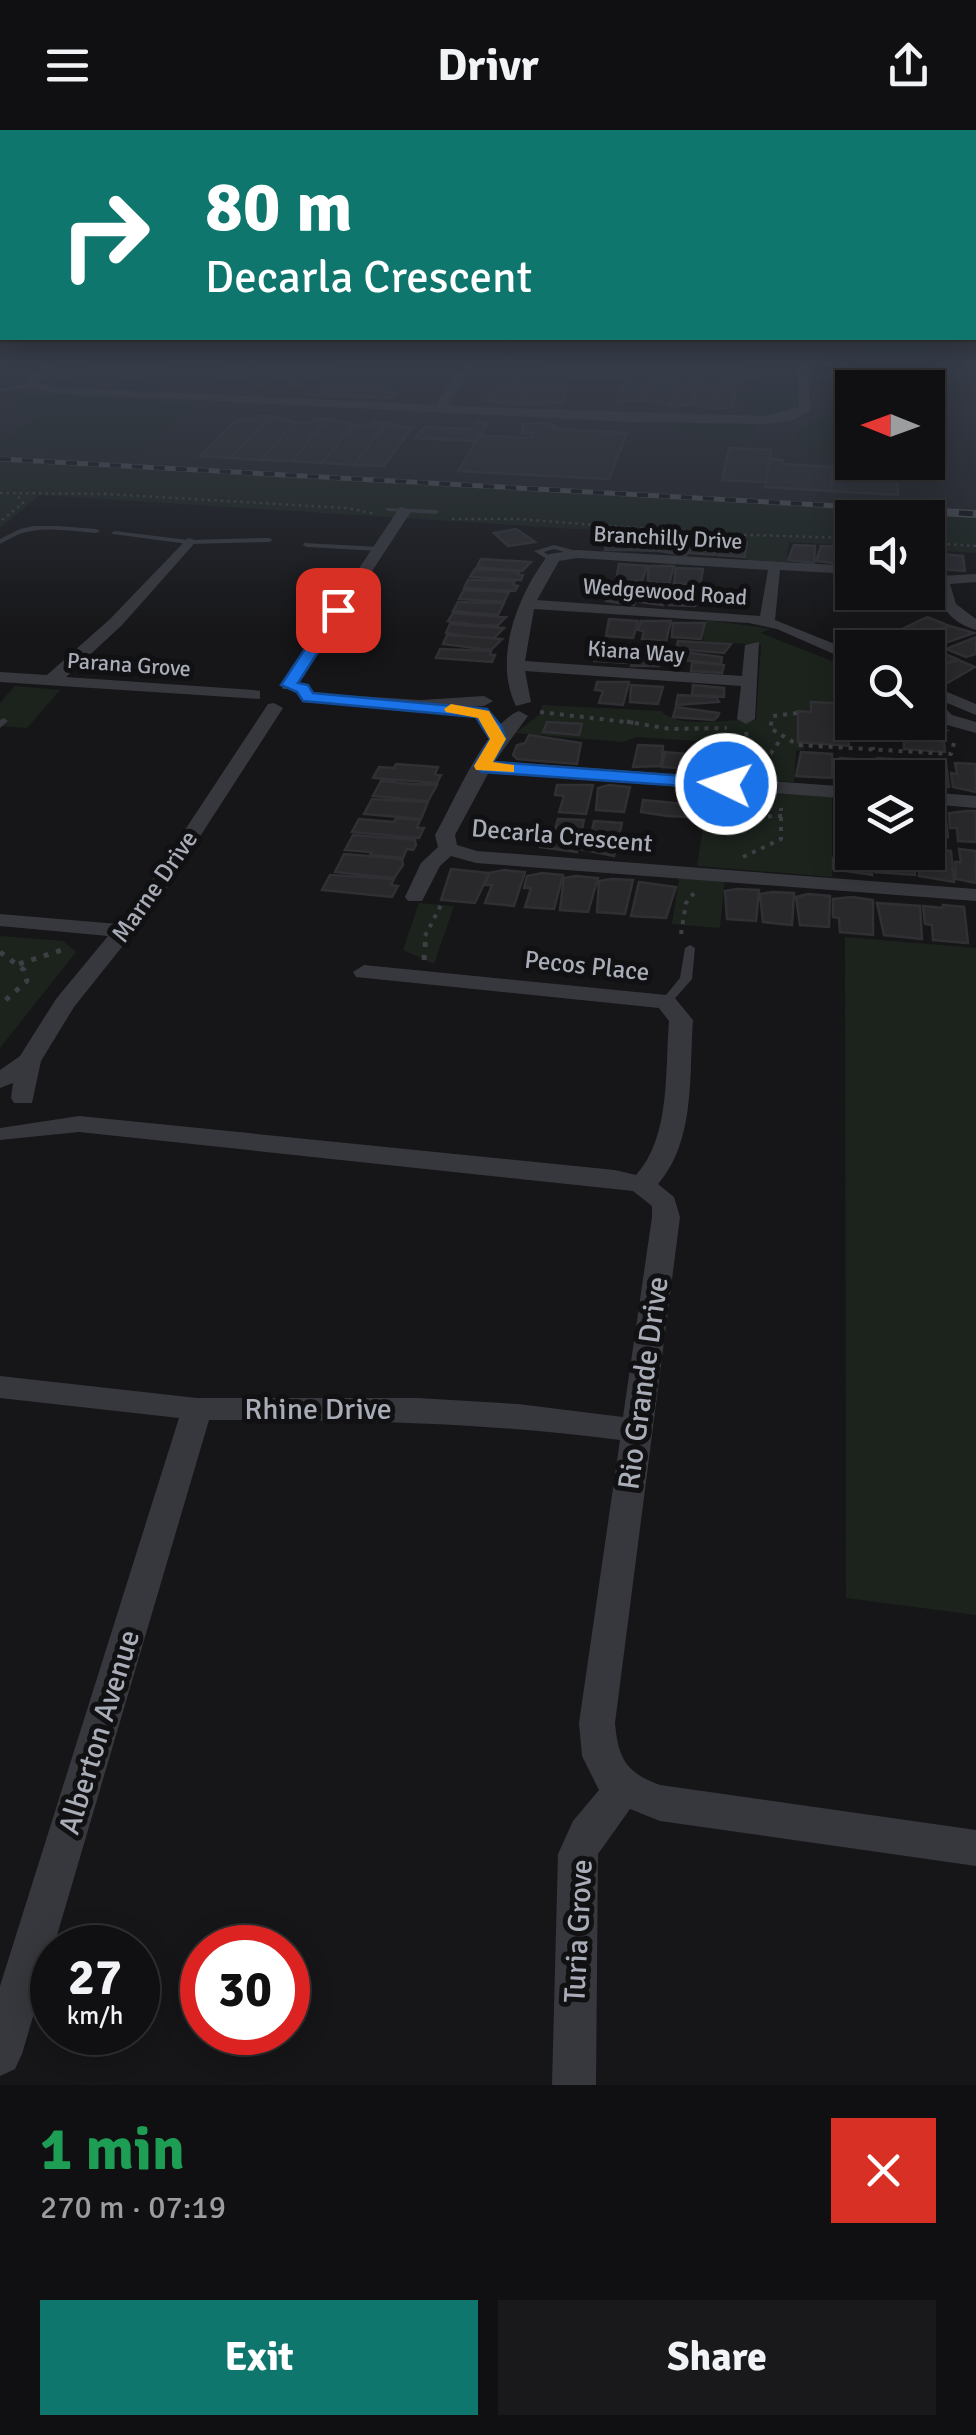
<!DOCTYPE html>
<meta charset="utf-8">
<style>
:root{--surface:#101012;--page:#19191b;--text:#f1f3f6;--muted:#9c9d9f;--line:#303032;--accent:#0f766e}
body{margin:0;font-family:Signika,sans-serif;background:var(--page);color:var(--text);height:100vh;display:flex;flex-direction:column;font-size:38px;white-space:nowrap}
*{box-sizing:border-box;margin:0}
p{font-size:32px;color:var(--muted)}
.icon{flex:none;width:55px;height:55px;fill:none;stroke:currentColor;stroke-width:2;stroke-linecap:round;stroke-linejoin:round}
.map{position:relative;height:1955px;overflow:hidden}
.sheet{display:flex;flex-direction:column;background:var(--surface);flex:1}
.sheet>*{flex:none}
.guide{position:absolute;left:0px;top:0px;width:978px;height:210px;box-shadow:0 5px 25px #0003,0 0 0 2px var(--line);background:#0f766e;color:#fff;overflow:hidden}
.needle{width:65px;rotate:271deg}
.buttons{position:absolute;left:835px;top:240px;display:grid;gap:20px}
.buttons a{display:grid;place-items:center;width:110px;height:110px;border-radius:0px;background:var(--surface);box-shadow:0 5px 25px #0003,0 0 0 2px var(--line);font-size:50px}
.speed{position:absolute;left:30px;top:1795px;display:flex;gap:20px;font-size:50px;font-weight:700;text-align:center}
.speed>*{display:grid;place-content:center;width:130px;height:130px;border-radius:50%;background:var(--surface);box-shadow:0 5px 25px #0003,0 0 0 2px var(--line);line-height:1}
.speed small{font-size:25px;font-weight:400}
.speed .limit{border:15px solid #d22;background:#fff;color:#111}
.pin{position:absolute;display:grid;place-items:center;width:85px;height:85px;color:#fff;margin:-42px;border-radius:20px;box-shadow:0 5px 15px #0006}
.me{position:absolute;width:110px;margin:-55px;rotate:274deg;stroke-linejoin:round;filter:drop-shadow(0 0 8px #0008)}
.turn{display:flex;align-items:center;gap:35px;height:210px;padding:0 40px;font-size:45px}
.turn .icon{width:130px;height:130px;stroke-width:2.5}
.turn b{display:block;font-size:70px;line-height:85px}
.round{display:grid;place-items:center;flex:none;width:105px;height:105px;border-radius:0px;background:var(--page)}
.overview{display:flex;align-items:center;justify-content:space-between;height:170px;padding:0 40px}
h1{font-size:60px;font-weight:700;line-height:75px;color:#1e9e55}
.action{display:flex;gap:20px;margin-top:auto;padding:20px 40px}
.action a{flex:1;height:115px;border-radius:0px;background:var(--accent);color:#fff;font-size:40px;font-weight:700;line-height:115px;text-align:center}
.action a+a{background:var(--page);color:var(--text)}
header{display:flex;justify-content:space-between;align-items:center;height:130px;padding:0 40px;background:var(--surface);font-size:45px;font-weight:700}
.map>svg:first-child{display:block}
.built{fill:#222225;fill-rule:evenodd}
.green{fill:#1c231d}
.building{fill:#29292c;stroke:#303034;stroke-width:2.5}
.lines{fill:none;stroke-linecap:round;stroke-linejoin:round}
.path-far2{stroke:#3d3f44;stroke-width:2.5;stroke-dasharray:2.5 4;stroke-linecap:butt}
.path-far1{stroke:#3d3f44;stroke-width:4;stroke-dasharray:4 6;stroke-linecap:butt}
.path{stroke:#3d3f44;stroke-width:5;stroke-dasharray:5 8;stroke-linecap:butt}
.service{fill:#37383d;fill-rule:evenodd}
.minor{fill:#37383d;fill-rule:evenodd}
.rail-far1-casing{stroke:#4a4c52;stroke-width:5}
.rail-casing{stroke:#4a4c52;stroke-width:8}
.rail-far1{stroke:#111113;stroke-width:4;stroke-dasharray:11;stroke-linecap:butt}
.rail{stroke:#111113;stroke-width:5;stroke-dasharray:14;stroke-linecap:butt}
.route{fill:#1a73e8;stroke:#114b97;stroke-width:2.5}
.slow{fill:#f59e0b}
.labels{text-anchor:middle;stroke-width:10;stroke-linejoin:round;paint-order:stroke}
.far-street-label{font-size:22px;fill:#a8adb8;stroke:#111113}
.street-label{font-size:25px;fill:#a8adb8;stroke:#111113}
.near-street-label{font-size:30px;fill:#a8adb8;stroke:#111113}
</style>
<header><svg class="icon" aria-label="menu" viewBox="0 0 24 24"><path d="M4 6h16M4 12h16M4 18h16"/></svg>Drivr<svg class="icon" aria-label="share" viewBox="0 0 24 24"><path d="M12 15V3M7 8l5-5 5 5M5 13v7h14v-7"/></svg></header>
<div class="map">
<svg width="976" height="1955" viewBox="0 0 976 1955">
<rect width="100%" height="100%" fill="#161618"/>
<path class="built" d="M0 233H976V386L0 331ZM852 258H928V332H852Z"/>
<path class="green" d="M748 260 784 261 793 266V275L778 283 744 284Z
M26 264 195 273 139 323 0 316 39 285 18 283 16 272Z
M838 273 852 274V326L818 324 796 310 799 298 830 284 829 276Z
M667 291 755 293 752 309 688 305Z
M0 331 976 386V423L928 420V388H852V416L789 412 786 434 746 432 749 410 40 365 0 398Z
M706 490 765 498 770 499 761 503 852 539V579L847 574 811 572 810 582 797 581 798 612 804 613 805 618 796 621 794 652 738 649 742 614 637 607 623 612 516 603 540 584 542 575 661 581C679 600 730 588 756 590L761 515 703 511Z
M15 556 60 560 27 598 0 596V573Z
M746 660 832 666V747L697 736 703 698 742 696Z
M679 748 725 749 720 798 672 794Z
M419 773 454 776 434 834 403 820Z
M0 806 63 811 76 822 0 918Z
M845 807 976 818V1485L846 1468Z"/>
<path class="building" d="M105 233H176L164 243 83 239Z
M231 233H287L265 255 244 251 247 248 216 247Z
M287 233H343L327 250 306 249 301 255 288 254 293 249 272 248Z
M544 233H638L668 234 663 251 538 245Z
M753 233 752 236 740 235 739 239 667 236 668 233Z
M839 233 907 236V242L854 239Z
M667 236 747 240 746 244 758 247 665 243Z
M76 239H83L151 242 137 249 120 248 112 255 61 249Z
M665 243 758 247 745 249 744 254 663 251Z
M521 245H538L573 247 566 262 513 260 516 254 498 253 500 250H518Z
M625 249 652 250 646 270 617 272Z
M327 250 395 253 387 263H397L394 268 314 265Z
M652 250 678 252 672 275 646 270Z
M856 250 909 252V258L841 255Z
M678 252 737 254 736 261 676 259Z
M496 259 513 260H527L520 275 486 270Z
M676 259 696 260 692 274 671 277Z
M527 260 566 262 562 272 520 275Z
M696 260H716L712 279 692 274Z
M716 260 736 261 733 277 712 279Z
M257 286H271L231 328 200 326 237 289 253 290Z
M271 286 295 292 261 330 231 328Z
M315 289H328L292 331 261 330 295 292 311 293Z
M328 289 353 295 322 333 292 331Z
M373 292 386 293 354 335 322 333 353 295 369 296Z
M476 292 488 293 477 311 416 308 424 297 472 299Z
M386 293 412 298 384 336 354 335Z
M542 293 556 296 554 299 627 303 609 349 458 341 480 305 531 308 534 303H523L522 294Z
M729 318 771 320 766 352 722 350Z
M770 329 783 330V334L833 337 831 361 765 357Z
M883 335 897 336 898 365 831 361 833 337 883 340Z
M516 399 535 412 508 416 494 403Z
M611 403 630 404V420H605Z
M637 405 661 407 657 421 630 420Z
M669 407 690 408 686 425 659 421 660 415 667 416Z
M694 409 718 410 715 425 688 423Z
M723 411 747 412 745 427 718 425Z
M794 415 815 416 814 433 788 430Z
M821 416 843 417 841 434 816 431Z
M939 424 963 426 965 441 937 439Z
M481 429 531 432 522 441 477 437Z
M619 434 647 436 642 451 616 450Z
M648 436H674L669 454 648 452Z
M676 438 703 439 700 455 674 453Z
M475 439 520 441 518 444 523 445 521 450 470 447Z
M468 450 515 451 513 455 518 456 515 461 464 458Z
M619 454 640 455 634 475 606 471 609 464 616 465Z
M647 458 667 460 663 475 640 472Z
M464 460 490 461 509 462 504 472 459 469Z
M672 462 698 463 695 476 669 475Z
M458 472 484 473H504L498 485 453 481Z
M453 483 506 487 497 496 477 495 448 491Z
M927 487 950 496 915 507 900 500Z
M609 489 638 491 633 508 606 506Z
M641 491H671L666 511 642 509 644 501 638 500Z
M673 493H705L701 509 672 507Z
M450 494 504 498 494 508 474 507 446 503Z
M950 496 974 503 939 515 919 508Z
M879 501 901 508 875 517 849 511Z
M447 505 502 509 491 520 443 514Z
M976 507V524L966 527 946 519Z
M678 511 731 514 724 523 676 519Z
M605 513 632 515 627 533 595 531Z
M636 517 660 519 659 536H631Z
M440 519 491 521 490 525H495L492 532 436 528Z
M683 522 722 527 721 534 681 530Z
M940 522 957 529 928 540V525Z
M958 530 975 537 947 553 928 544V540Z
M692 532 724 535 722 543 691 541Z
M597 552H629L623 575 599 573 603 561 595 560Z
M631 555 663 557 658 574 630 572Z
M693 555 724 558V567L692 565Z
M678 565 716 567 719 572 676 575Z
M811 572 847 574V580H852V592L920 595 930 591 946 600 933 601 943 603 945 622 904 619V610L898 607 848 605 849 616 798 612V581L811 582Z
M676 577 719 583 718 586 714 590 673 587Z
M547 592 582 594 579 605 543 602Z
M529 605 581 613 577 634 517 629 513 625 517 615 525 613Z
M638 615 663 616 661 636 633 637Z
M713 615 739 617 732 642H681V638L662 637 665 622 712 626Z
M801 622 832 624V648L796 646Z
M840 628 867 630V648H852V653L837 649Z
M877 628 905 630 906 648H871L870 638 878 639Z
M915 631 946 633 949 657 929 656 928 648H912L916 645Z
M955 633 976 634V662L953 657 951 643 957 644Z
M396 634 438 637 435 644 441 645 437 653 373 648 379 637 394 638Z
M381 651 412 654 437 655 428 671 373 666Z
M557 655H593L586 684 559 682 564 666 555 665Z
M609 655 630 657 624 682 596 680 598 658Z
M372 669 405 671 428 672 421 689 364 684Z
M643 670 698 675 696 683 690 682 689 687 667 686 641 682Z
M841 677H852V702L841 701 838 696Z
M928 679 945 680 948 707 928 705Z
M966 681H976V712L958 711 957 698H950L949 683Z
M396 688 420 690 417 698H424L419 708 352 702 359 689 394 692Z
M558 689 584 690 577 722 540 717 543 705 553 706Z
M594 691 622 693 614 726 580 719 583 708 590 709Z
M353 705 415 710 416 715 413 720 407 719 403 728 370 725 371 722 345 720Z
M842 710H852V722H869L872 745 833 739V728H842Z
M928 719 951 721 954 752 919 746 921 722Z
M959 719 976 721V753L956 749 955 732H961Z
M877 722H913L915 745 875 742Z
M344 724 402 729 403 735 394 748 335 742Z
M451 739 489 743 475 773 441 770Z
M504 740 525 742 514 776 485 773 492 755H485L489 743Z
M542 743 563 745 554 779 525 777 531 758H524L527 746Z
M330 745 394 749 391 755 398 756 392 767 322 760Z
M576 746 598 748 588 782 560 780 564 748Z
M611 749 633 750 625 784 597 782 599 751Z
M639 752 676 757 666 788 631 786Z
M737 759 759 760 756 791 727 789 725 761Z
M772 762 794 763 792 795 763 792 760 764Z
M808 764 830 766 829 797 800 795 796 767Z
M852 767 873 770V805L840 802 839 788 833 787V769Z
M877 773 920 776 922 809 884 805Z
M943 775 964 777 968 813 933 810 932 795 925 794 923 776 942 778Z"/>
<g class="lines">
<path class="path-far2" d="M0 363 105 364 347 378 376 384
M452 389H518L714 404 852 408
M2 390 23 373 17 365
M928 413 976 416"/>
<path class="path-far1" d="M540 582 635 593 624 591
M797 583 773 586 770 598 798 615 951 624 955 609
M635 593 670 599 727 598
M746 602 752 636
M872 607 873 620
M752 631 771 623 783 606
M748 687 782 686
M743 727 781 709V678
M681 804 686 773 694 763
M425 806 441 775"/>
<path class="path" d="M0 822 24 840 27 851 0 875
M424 830 426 804
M19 834 68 818"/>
<path class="service" d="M33 254 31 257 0 262V258Z
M386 378 436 380 439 382 436 384 388 381 385 379Z
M34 396H58L96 399 100 401 96 403C72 401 46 396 22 403 14 406 7 410 0 414V409L20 399Z
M115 401 188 410 269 408 273 410 269 412 188 414 113 404 111 403Z
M304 413 379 417 383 419 379 421 307 417 303 415Z
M554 415 580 422 581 424 577 426 554 419 544 422 554 429 550 431 534 421Z
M4 588 8 591 0 598V590Z
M690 815 695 818 692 849 670 874H662L660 872 662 870 680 848 685 818Z"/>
<path class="minor" d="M45 233H56L37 253 56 257 436 275 464 233H474L447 276 766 286 799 277 797 233H807L811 279 794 290 766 294 631 292 56 263 27 257 28 245Z
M400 377 412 380 295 559H283L281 555Z
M188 408 193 409V415L122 495 66 547 254 560 260 561V569L0 552V542L47 545 110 489Z
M577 420 852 436V444L780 440 775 490 852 521V532L777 499 749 493 534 479 525 531 742 546 745 515 759 512 755 589 746 594 737 589 741 556 525 541 531 572 516 576C492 528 519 462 549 424ZM577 428 768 440 760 486 537 470 559 431Z
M928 442 938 446 976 444V452L950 454 956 474 976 489V500C934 486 947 464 928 452Z
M928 554 976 574V585L935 568 952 585 976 592V603L940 593 928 580V566L931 567Z
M308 563 421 570 484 566 493 571 484 576 421 580 302 572V564Z
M274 573 283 578 157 773 74 877 41 931 32 973H14L11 968 13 953 0 958V940L20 926 56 869 108 806 0 796V784L118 794 142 765 268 574Z
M519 581 528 586 495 631 852 657V669L736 660 733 694 723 700 713 694 717 659 489 642 455 705 457 715 477 721 976 759V771L476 733 451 726 440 736 422 771H408L405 767 421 733 438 717 435 705C453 674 486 593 519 581Z
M928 662 976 666V678L928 674Z
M364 835 666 865 674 867 693 890C689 943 696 1011 658 1054L674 1067 680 1087 615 1593C618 1628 626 1643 660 1655L976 1700V1736L660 1691 630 1679 598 1724 596 1955H552L558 1724 573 1691 599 1660 582 1626 579 1593 620 1310C480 1292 350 1290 209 1290L22 1924 15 1939 0 1946V1856L179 1288 0 1268V1246L197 1268H418L518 1274 623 1287 652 1087V1076L633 1061 79 1002 0 1010V998L79 986 615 1040 636 1045C671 1007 665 939 669 891L659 878 356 847 353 842Z"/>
<g class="rail-far1-casing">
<path id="rail-far1" d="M0 329 947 382"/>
</g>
<g class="rail-casing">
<path id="rail" d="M903 380 976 384"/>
</g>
<use href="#rail-far1" class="rail-far1"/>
<use href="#rail" class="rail"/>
</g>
<linearGradient id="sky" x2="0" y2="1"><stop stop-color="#0c0c0d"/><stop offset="0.46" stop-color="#363c48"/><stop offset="1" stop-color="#363c48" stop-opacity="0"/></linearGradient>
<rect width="976" height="506" fill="url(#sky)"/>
<path class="route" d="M338 475 345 480 298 553 308 555 313 563 487 579 501 596 506 609 493 632 726 649 735 654 726 659 482 642 474 636 490 609 476 587 303 571 297 562 281 555 333 477Z"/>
<path class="slow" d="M451 574 489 581 506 609 493 632 514 635V642L476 640 474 636 490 609 478 588 446 582 444 579Z"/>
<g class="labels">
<g class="far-street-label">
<text transform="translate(668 407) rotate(3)" y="8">Branchilly Drive</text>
<text transform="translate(665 461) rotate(4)" y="8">Wedgewood Road</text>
<text transform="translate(636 521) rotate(4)" y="8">Kiana Way</text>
<text transform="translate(129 534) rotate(4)" y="8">Parana Grove</text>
</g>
<g class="street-label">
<text transform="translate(562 705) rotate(5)" y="9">Decarla Crescent</text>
<text transform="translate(154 756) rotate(-55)" y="9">Marne Drive</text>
<text transform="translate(587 835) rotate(6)" y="9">Pecos Place</text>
</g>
<g class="near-street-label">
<text transform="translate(643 1253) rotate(-82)" y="10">Rio Grande Drive</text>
<text x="318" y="1289">Rhine Drive</text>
<text transform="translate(99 1602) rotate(-73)" y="10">Alberton Avenue</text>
<text transform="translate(578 1801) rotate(-87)" y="10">Turia Grove</text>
</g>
</g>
</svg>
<div class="buttons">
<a><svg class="needle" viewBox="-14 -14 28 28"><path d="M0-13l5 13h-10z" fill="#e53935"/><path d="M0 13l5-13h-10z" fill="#9c9d9f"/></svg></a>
<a><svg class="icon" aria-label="sound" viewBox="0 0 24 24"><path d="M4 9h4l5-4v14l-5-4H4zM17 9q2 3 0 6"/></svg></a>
<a><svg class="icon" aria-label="search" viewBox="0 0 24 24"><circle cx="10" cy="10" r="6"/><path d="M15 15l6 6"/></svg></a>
<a><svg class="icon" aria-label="layers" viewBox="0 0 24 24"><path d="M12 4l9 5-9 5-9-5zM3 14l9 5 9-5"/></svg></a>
</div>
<div class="speed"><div>27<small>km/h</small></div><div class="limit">30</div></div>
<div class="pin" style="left:338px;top:480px;background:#d93025"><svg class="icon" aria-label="arrive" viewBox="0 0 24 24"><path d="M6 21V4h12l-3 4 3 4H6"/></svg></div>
<svg class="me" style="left:726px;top:654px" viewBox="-20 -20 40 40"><circle r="17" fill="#1a73e8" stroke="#fff" stroke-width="3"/><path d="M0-11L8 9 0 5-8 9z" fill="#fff"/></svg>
<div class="guide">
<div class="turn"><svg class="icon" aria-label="right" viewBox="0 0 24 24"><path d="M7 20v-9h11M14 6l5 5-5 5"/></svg><div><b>80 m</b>Decarla Crescent</div></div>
</div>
</div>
<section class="sheet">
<div class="overview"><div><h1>1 min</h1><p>270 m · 07:19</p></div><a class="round" style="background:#d93025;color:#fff"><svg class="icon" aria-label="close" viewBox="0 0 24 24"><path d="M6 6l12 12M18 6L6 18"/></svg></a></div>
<div class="action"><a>Exit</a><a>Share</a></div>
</section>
